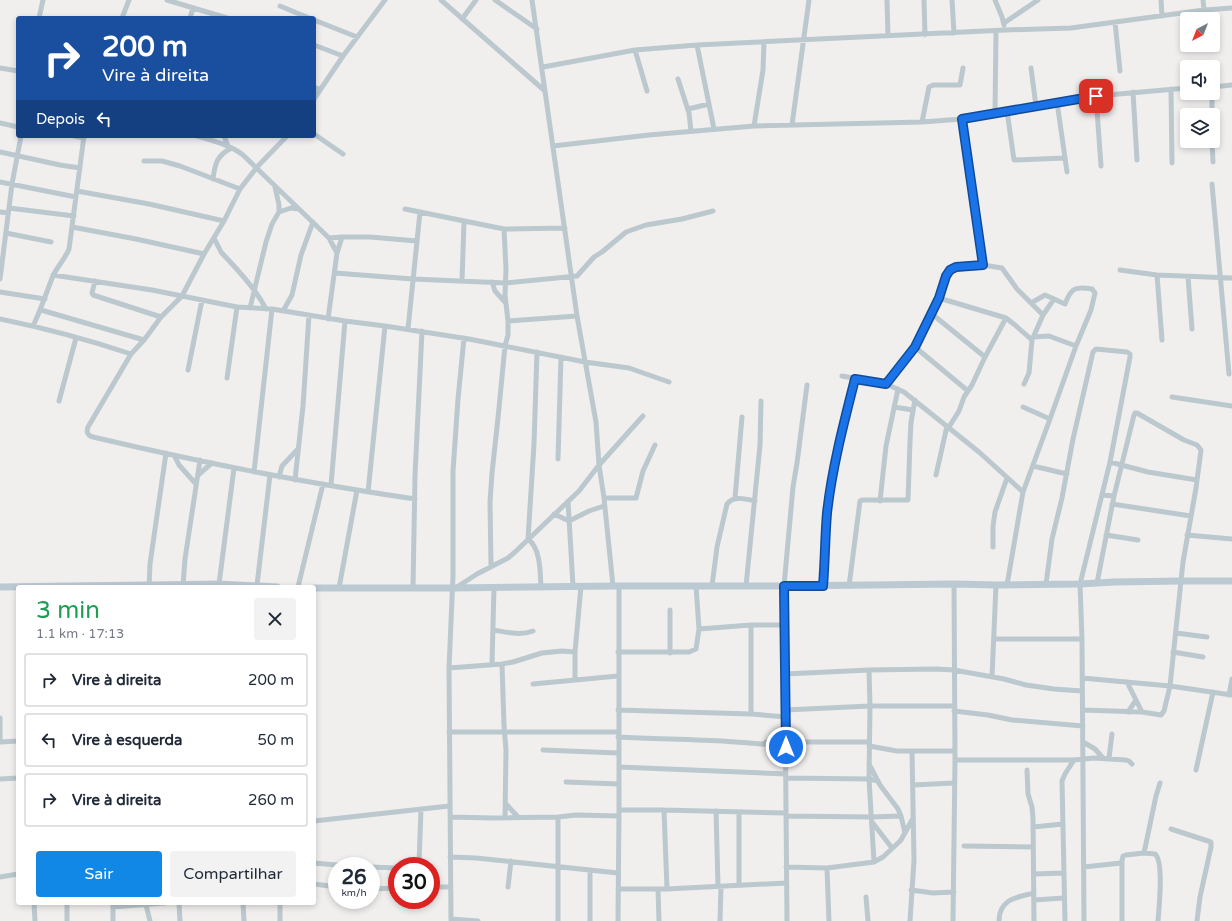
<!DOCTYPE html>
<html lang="pt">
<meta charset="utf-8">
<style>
:root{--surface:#fff;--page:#f2f2f3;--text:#1f2937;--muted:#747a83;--line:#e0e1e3;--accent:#1288e6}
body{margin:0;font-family:"Varela Round",sans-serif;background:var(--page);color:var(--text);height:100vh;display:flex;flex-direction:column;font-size:15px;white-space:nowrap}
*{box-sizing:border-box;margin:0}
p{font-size:13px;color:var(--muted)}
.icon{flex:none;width:22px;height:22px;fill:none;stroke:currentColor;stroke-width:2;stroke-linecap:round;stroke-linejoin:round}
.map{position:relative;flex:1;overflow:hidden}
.side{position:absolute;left:16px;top:585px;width:300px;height:320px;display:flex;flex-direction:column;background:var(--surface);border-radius:4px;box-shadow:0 2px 6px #0003}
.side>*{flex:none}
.top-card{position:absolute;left:16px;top:16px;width:300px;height:122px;border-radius:4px;box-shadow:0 2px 6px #0003;background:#1a4fa0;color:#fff;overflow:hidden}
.needle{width:26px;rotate:222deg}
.fabs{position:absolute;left:1180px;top:12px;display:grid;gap:8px}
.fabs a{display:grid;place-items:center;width:40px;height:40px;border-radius:4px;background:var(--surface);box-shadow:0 2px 6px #0003;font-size:20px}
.speed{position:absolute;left:328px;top:857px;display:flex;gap:8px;font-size:20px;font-weight:700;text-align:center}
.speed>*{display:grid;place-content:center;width:52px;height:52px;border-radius:50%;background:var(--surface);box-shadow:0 2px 6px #0003;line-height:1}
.speed small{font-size:10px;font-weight:400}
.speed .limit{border:6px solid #d22;background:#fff;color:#111}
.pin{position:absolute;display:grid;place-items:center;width:34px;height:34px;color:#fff;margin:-17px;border-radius:8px;box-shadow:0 2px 6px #0006}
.me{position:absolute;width:44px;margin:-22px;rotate:0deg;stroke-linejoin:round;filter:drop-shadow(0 0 3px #0008)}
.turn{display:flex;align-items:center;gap:14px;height:84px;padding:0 20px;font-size:18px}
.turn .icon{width:52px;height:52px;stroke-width:2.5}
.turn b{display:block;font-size:28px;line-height:34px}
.then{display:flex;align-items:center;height:38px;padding:0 20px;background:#0003;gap:8px;font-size:15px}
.round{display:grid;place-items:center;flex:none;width:42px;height:42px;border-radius:4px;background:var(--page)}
.headline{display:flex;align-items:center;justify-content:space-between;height:68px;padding:0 20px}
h1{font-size:24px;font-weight:600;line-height:30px;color:#1e9e55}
.cta{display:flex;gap:8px;margin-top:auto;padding:8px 20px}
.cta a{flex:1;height:46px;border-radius:4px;background:var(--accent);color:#fff;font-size:16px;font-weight:600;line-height:46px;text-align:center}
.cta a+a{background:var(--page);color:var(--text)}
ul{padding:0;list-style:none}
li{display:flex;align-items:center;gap:12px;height:54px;margin:0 8px 6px;padding:0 12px;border:2px solid var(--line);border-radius:4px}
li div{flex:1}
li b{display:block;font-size:15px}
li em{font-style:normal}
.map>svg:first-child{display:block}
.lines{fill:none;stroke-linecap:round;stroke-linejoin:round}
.street{stroke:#bbc8ce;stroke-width:5}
.secondary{stroke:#bbc9d3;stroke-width:7}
.route-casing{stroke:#114b97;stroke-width:10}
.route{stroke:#1a73e8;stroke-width:7}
</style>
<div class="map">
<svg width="1232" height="921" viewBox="0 0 1232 921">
<rect width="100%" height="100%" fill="#f1eeee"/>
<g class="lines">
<path class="street" d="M167 0 227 18
M441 0 545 91
M495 0 537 29
M532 0 577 316 596 422 599 465 604 498 613 586
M887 0 888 36
M924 0 925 35
M952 0 954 33
M995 0 1002 17 1004 25
M1161 0 1162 16
M1203 0 1204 10
M280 6 309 18
M39 18 43 0
M122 18 129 0
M190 18 193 8
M462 19 476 0
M314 20 357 37
M1115 22 1120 71
M1004 23 1038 0
M314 45 343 56
M697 45 714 129
M635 50 647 91
M543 67 635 50 697 45 1005 30 1071 28 1204 10 1232 8
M0 68 18 71
M1031 68 1036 106
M678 79 689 113 691 131
M314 87 320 90
M1213 87 1232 85
M1171 89 1172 163
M1133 92 1137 160
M1212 93V115
M1096 96 1101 166
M314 99 343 56 385 0
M1057 102 1067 172
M688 109 709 104
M1007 111 1014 160 1065 158
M995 113 996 31
M962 119 983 265
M922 122 929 87 933 85H960L963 68
M0 123 18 127
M792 125 809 0
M754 126 763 70 764 42
M314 134 343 154
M74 136 84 138
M197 136C214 141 230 145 243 155L329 238 337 253
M224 136 228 146
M287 136 257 167 240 189 224 221 204 254 182 296 161 317 144 340 131 354 88 427C86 432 88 436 93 437 199 462 306 483 415 499
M1212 141 1213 162
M553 146 649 135 754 126 922 122 962 119 1096 96 1187 88
M0 152 60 165 80 168
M144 161H162L180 166 240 189
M213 179C215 163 217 155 232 148
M0 182 76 197
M1212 184 1229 374
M77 191 149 204 224 221
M9 208 74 216
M405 209 504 229 565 228
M0 212 8 213
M279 212 291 208 299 209
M72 227 136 239 204 254
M6 233 51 242
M214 238 221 252C237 269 255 288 266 309
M329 238 342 237
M1120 270 1157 275 1232 278
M335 273 413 279 506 283 577 276 594 257 602 252 626 232 646 225 682 219 713 211
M53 275 152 290 237 307 272 309 345 321 385 326 469 339 585 362 629 368 669 382
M1157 275 1162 340
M1188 277 1192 329
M0 279 12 184 21 136
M95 281 92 293 93 295 161 317
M462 281 464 222
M492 282 495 291 505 302
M0 292 45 299
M939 298 1006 318 1015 325 1032 340 1029 373 1024 384
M250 308 266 242 272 224 279 212V205L275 187
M41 310 144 340
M283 311 292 295 301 255 313 222
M932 314 985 357
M0 319C44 328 89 340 131 354
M328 319 337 253 342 237H370L417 241
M508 321 577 316
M33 326C41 310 46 293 53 276 57 267 65 259 69 249L84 136
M408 329 420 212
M1033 337 1049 336 1076 346
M1032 340 1043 315 1054 299
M915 347 968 391
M537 352 534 444 528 539C541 549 540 572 541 587
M188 370 202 300
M842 376 886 384 904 392 979 452 1023 492
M227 378 237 307
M886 384 915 347 939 298 946 276 950 270 953 268 983 265 1002 268 1017 289 1043 315
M1172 397 1232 406
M59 401 76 338
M894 407 913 410
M1023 407 1050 419
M949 427 959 411 964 397 972 385 985 357 1006 318
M174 455 179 465 196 484
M558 459 561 357
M1110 462 1148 472 1197 480
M1033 466 1067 474
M254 472 272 309
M198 475 212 463
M936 475 947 426
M279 477 282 466 298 449
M295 480 303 406 309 315
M331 485 345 321
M368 492 385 326
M1102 495 1114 496
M604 498H636L643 471 655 445
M735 498 742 417
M568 501 573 586
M880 501 886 446 898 389
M1112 504 1191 516
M554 514 569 521 589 511 604 506
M1106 535 1138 540
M1187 535 1232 539
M993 547V526L995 512 1007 478
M491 566 490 502 492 473 498 418 505 346 508 335V321L505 295 506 269 504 229
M219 584 234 468
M1046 584 1052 539 1062 498 1073 439 1093 352 1096 349 1127 352 1130 354V357L1110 462 1080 584 1082 639 1084 921
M257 585 270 475
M1007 585 1023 492 1050 419 1076 346 1091 310 1095 293 1092 289C1075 286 1071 288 1065 304L1045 295 1031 303
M183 586 185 559 200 460
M696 586 699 629
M712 586 717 547 727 504C734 495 745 499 755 501
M746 586 760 445 761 401
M823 586C825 562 825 537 827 513 832 468 844 422 855 379
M849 586 860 501 862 500H908L910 441 911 422 915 400
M149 587 150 564 166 453
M298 587 323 484
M457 587 477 574 508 558 515 552 579 491 599 465 643 416
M339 588 357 490
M413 588 415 475 422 331
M493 630C506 632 520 636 533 631
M1176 633 1207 637
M995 639H1082
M618 652H689L696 649 699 629 751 625H785
M1173 652 1203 657
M670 653V610
M492 664 494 587
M502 664 504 726 506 750 505 818
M449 668 502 664 513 662 542 653 562 651 575 652
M869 670 870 706 869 779 874 862
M785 674 869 670 936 669 954 670 1004 679 1026 685 1054 689 1082 691
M992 677 996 585
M1082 678 1170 686 1232 695
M575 680V652L581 586
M1127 682 1142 712
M533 684 618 676
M1229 695 1232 679
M618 710 751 714 786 717
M785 710 870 706H954
M1083 710 1142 712 1161 715 1164 711 1170 686 1183 562 1196 488 1201 450 1197 445 1184 440 1137 413H1135L1134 415 1114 496 1097 583
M954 711 988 715 1012 720 1083 726
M1128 712 1136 700
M751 714V625
M0 718V742
M449 732H618
M618 737C674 740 730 739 786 747
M0 742 18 741
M786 742H869
M1083 742 1095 749 1103 758
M763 744 786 730
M869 746 897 751H954
M543 750 618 753
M1109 758 1112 734
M955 760H1074L1094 758 1126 760 1129 761 1132 764
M869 764 880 785 898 809 901 816 905 833
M619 767 786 774
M1027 770 1028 794 1032 807 1033 818 1034 921
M1196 770 1213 692
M786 778 869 779 878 781
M0 779 18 778
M566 782 619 784
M913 785 954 783
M506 804 518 817
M619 810H664L786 813
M664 810 667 889
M716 811 718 886
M786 816 871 817 901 816
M450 817 493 818 558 817 576 815 619 816
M314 821 449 806
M872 822 892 848
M1033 827 1063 824
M1171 829 1208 841 1211 842V847L1200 897 1197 921
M964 846 1033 847
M1144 853 1156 796 1160 783
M450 857 476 858 618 873
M314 863 348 866
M418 866 419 864 421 809
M371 867 397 868
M786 867 827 868 874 862 883 857 898 843 901 840 912 820
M1084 867 1121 863
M827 868 829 921
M1034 874 1064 873
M0 877 18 874
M314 884 337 887
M739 885V812
M431 887H450
M508 887 511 861
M371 889 397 888
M618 889H667L786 883
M658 889 659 921
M911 890 933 893 954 892
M866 897 868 921
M1034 900 1064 898
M34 903 35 921
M67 903V921
M179 903 180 921
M243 903 244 921
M280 903V921
M146 905 150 921
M113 907 165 903
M451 919 478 921
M113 921V903
M451 921 449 668 453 576V471L458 399 464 338
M558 921V817
M590 921V871
M618 921 619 810V586
M720 921 721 886
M787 921 784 586 793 487 797 463 807 385
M910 921 914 860 912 751
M953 921 955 760 954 584
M999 921C999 899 1017 897 1034 893
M1065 921 1062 781 1065 774 1074 760
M1122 921V860L1123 856 1126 855 1144 853 1155 854C1164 861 1159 908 1158 921"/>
<path class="secondary" d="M0 587 219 584 277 587
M314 588H452L613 586H784L954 584 996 585 1080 584 1114 582 1181 581H1232"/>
</g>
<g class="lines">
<g class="route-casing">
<path id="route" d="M786 747 784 586H823C825 562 825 537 827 513 832 468 844 422 855 379L886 384 915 347 939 298 946 276 950 270 956 267 983 265 962 119 1096 96"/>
</g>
<use href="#route" class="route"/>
</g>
</svg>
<div class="fabs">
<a><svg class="needle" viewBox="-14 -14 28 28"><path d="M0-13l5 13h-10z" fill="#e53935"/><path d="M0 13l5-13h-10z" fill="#747a83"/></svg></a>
<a><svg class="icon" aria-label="sound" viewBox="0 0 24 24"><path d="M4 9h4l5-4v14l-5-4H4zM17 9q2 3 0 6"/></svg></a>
<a><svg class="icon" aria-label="layers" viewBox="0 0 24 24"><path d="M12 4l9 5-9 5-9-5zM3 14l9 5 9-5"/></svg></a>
</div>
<div class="speed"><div>26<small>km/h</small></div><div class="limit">30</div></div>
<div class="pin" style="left:1096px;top:96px;background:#d93025"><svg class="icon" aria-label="arrive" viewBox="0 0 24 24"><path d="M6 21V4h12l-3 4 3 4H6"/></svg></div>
<svg class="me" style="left:786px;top:747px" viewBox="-20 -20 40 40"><circle r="17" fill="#1a73e8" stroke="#fff" stroke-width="3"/><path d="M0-11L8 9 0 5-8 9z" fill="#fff"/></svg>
<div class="top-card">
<div class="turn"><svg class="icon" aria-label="right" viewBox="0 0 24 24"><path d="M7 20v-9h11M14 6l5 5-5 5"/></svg><div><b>200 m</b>Vire à direita</div></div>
<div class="then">Depois<svg class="icon" aria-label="left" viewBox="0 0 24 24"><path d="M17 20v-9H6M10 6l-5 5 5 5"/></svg></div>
</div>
<section class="side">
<div class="headline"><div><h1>3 min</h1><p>1.1 km · 17:13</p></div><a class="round"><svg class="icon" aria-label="close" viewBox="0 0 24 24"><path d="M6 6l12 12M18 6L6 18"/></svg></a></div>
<ul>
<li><svg class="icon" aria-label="right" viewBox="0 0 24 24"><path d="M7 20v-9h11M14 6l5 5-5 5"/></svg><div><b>Vire à direita</b></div><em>200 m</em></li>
<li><svg class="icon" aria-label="left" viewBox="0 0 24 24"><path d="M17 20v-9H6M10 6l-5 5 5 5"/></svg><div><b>Vire à esquerda</b></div><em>50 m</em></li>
<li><svg class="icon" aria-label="right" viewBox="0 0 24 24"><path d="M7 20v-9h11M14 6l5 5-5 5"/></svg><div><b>Vire à direita</b></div><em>260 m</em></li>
</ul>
<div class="cta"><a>Sair</a><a>Compartilhar</a></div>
</section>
</div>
